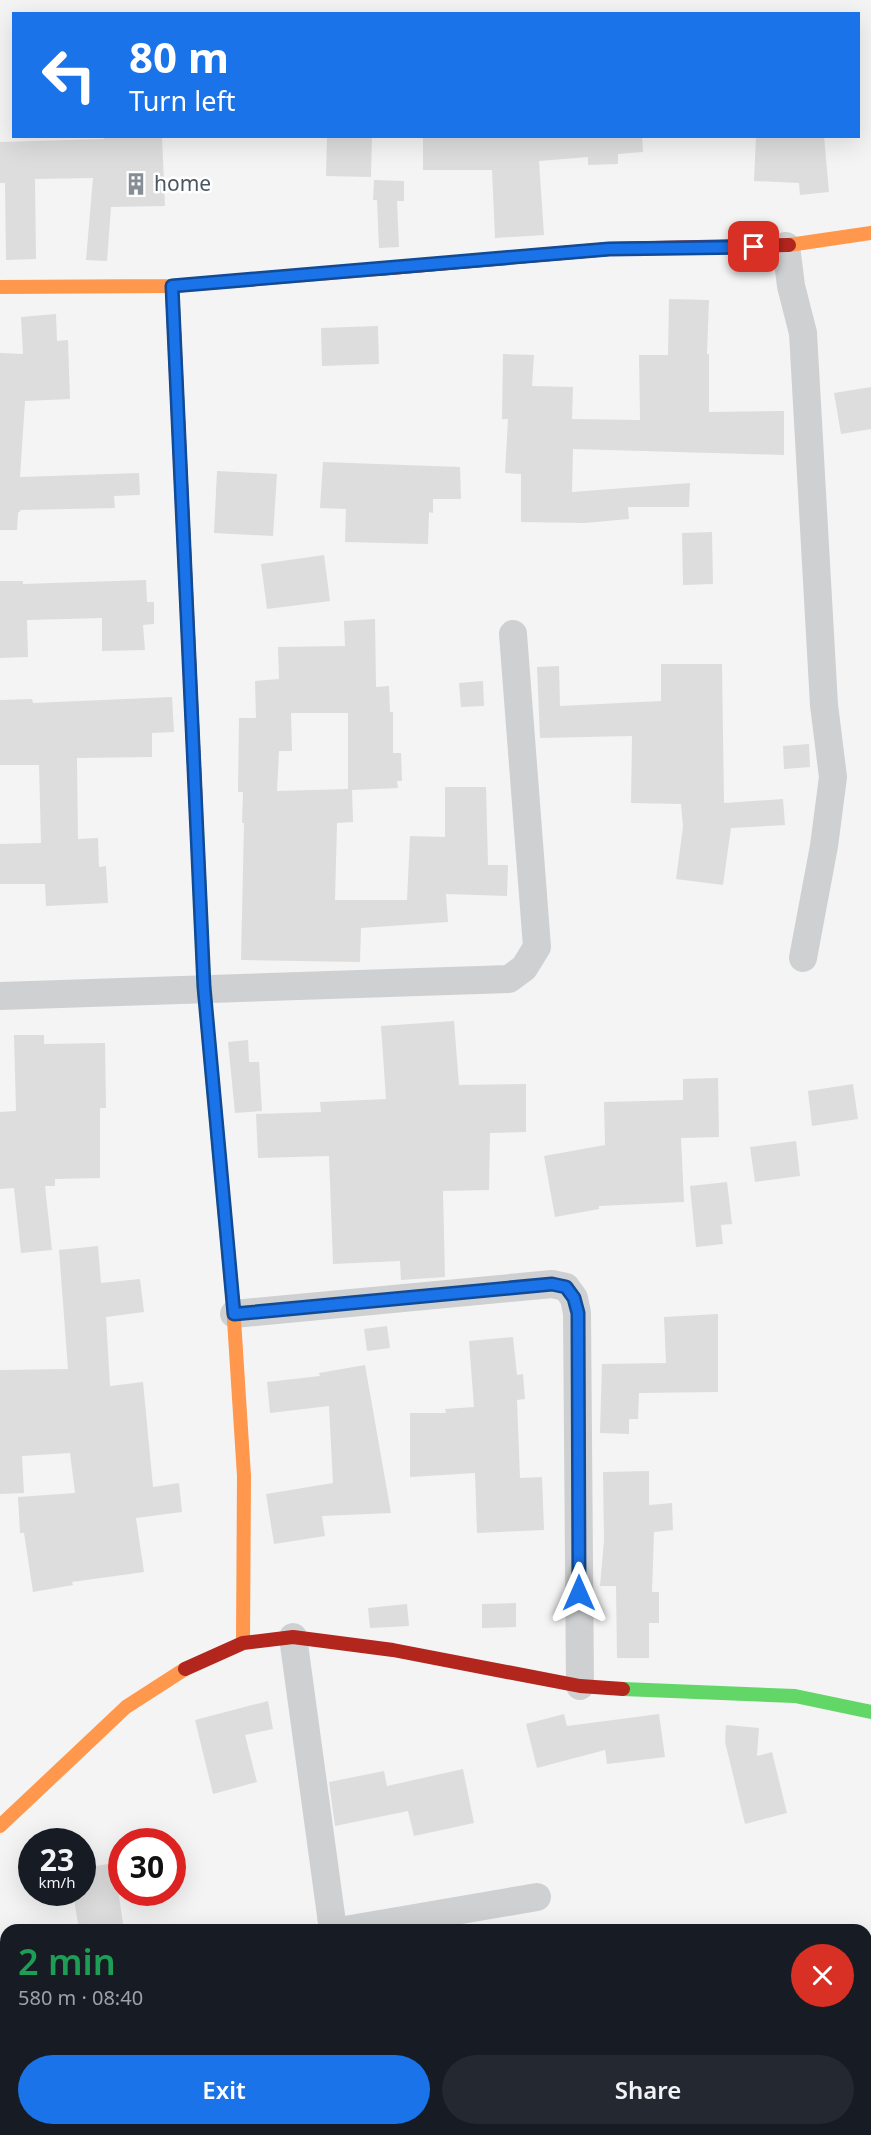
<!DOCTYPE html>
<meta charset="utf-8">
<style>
:root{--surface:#171b24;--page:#242831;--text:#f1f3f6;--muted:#9ea1a6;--accent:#1a73e8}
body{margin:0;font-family:"Noto Sans",sans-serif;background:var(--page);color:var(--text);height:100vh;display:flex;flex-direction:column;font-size:22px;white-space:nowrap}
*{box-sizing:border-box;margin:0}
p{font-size:20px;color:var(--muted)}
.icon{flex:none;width:33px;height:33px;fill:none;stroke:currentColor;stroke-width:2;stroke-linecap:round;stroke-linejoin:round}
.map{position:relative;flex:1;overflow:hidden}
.side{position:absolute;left:0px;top:1924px;width:872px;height:212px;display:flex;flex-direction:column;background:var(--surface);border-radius:18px 18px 0 0;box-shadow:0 6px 24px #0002}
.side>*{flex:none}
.banner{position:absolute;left:12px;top:12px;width:848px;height:126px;border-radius:0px;box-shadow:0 6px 24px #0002;background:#1a73e8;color:#fff;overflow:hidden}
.speed{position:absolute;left:18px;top:1828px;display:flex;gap:12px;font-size:30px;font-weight:700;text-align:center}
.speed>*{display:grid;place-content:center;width:78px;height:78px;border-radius:50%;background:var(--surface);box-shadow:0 6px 24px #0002;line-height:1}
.speed small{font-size:15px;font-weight:400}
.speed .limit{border:9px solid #d22;background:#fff;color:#111}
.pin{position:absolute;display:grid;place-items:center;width:51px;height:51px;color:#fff;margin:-26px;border-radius:12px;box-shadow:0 3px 9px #0006}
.me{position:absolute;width:66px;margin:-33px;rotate:0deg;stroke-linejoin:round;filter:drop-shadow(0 0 4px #0008)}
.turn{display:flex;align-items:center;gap:21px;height:126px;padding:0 18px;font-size:27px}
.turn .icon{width:78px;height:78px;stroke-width:2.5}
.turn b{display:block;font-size:42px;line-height:51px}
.round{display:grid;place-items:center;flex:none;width:63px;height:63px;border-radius:32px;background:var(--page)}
.head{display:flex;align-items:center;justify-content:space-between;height:102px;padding:0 18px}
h1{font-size:36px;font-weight:600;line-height:45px;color:#1e9e55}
.action{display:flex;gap:12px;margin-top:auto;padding:12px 18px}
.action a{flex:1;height:69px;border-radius:36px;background:var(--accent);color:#fff;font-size:24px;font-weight:600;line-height:69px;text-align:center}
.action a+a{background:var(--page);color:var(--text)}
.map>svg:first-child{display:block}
.building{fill:#ddddde;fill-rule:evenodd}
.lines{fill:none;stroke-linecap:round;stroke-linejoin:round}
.street{stroke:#ced0d2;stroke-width:28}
.fast{stroke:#63d668;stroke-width:14}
.slow{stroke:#ff974d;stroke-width:14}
.jam{stroke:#b3261e;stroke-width:14}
.route-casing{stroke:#114b97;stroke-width:15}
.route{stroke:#1a73e8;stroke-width:10}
.labels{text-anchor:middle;stroke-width:5;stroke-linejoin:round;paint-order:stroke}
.poi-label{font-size:21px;fill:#4a5661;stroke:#fff;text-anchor:start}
</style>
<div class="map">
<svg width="871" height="2135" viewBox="0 0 871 2135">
<rect width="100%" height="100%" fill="#f4f4f4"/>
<path class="building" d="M104 136H162L165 206 111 207 107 261 86 260 93 178 35 179 36 259 6 260 5 183H0V142L104 139Z
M327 136H372L371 177 326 176Z
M423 136H642L643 152 618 154V164L588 165V157L539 161 544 235 495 238 492 170H423Z
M756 136H824L829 192 800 195 799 183 754 181Z
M374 180 404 181V201H397L399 247 379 248 377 200H373Z
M669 299 709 300 707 354H709V412L784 411V455L573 449 572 492 690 483 689 507H628L629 519 585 523 521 522V474L505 473 508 419H502L503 354 534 355 532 386 573 387 572 419 640 420 639 355H668Z
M56 314 57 341 68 340 70 399 25 401 20 477 139 473 140 495 114 496 115 508 21 510 18 513 17 530H0V353L23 354 21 317Z
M378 326 379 364 322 366 321 328Z
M871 387V429L841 434 834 393Z
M323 462 460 467 461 499H433V513L429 512 428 544 345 542 346 509 320 508Z
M217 471 277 474 273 536 214 533Z
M712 532 713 584 683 585 682 533Z
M324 555 330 601 267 609 261 564Z
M146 580 147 602H154V624L143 625 145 650 102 651V618L27 620 28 657 0 658V581H23V584Z
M375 619 376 687 389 686 390 712H393V753H401L402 781H397L398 788 352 790 353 822 337 823 335 900H407L410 836 445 837V787H486L488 865H508L507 896 446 894 448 922 361 928 360 962 241 960 244 823H242L243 792H238L239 718H256L255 681 279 679 278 647 345 646 344 621ZM291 713H348V789L277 791 279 751H292Z
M661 664H722L724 803 783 799 785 825 731 828 723 885 676 879 683 827 681 804 631 803 632 736 540 738 537 667 559 666 560 706 661 701Z
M483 681 484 706 461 707 459 683Z
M172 697 174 732 152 733V757L77 758 78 839 98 838 99 867 106 866 108 903 46 906 45 884H0V844L41 843 39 765H0V700L32 699 33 703Z
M809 744 810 767 784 769 783 746Z
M454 1021 459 1085 526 1084V1132L490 1133 489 1190 443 1191 445 1277 401 1280 400 1261 333 1264 329 1156 258 1158 256 1114 321 1112 320 1102 386 1099 381 1026Z
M14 1035H44V1044L105 1043 106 1108H100V1178L55 1179V1186H45L52 1250 21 1253 14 1188 0 1189V1112L16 1111Z
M248 1040 249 1062H259L262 1111 235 1113 228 1042Z
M718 1078 719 1137 681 1138 684 1202 599 1206V1209L555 1217 544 1156 605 1145 604 1102 683 1100V1079Z
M853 1084 858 1119 812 1126 808 1091Z
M796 1141 800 1176 755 1182 750 1147Z
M727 1182 732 1224 721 1225 723 1244 696 1247 690 1186Z
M98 1246 101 1283 140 1279 144 1312 106 1317 110 1386 143 1382 153 1487 179 1483 182 1512 136 1518 144 1572 72 1582 73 1585 33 1592 24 1533H20L18 1497 75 1493 70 1453 22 1456 24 1493 0 1494V1370L68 1369 59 1250Z
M718 1314V1392L639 1393 638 1419H629V1434L600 1433 602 1364 666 1363 664 1317Z
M387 1326 390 1348 367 1351 364 1329Z
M513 1337 517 1375 523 1374 525 1399 517 1400 520 1478 542 1477 544 1530 477 1533 475 1473 410 1477V1413H446L445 1409 474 1407 469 1341Z
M365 1365 391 1513 322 1516 325 1536 274 1544 266 1494 333 1483 329 1406 270 1413 267 1382 320 1376 319 1373Z
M649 1471V1505L672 1503 673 1530 654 1532 652 1592H659V1623H649V1658H617L616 1586H600L604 1540 603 1472Z
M516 1603V1627L482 1628V1604Z
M407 1604 409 1626 370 1628 368 1608Z
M268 1701 273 1729 245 1735 257 1782 213 1794 195 1720Z
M564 1714 567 1726 659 1714 665 1757 607 1764 605 1750 537 1768 526 1724Z
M726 1725 759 1728 757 1756 772 1752 787 1813 745 1824 725 1742Z
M463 1769 474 1823 414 1836 408 1811 335 1826 329 1782 384 1771 387 1786Z
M114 1863 124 1930H79L73 1893H82V1868Z"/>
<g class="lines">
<path class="street" d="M786 246 791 286 803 333 824 705 833 777 824 846 803 958
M0 996 509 979 524 968 537 947 513 634
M234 1314 552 1284 566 1287 574 1298 577 1313 580 1686
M293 1637 333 1930
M345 1930 537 1897
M0 1997 6 2013
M38 2130 39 2135
M372 2130 373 2135"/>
<path class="fast" d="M196 809 204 988 233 1304
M623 1689 795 1696 871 1712"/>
<path class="slow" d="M789 245 871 233
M0 287 172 286 379 269
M233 1304 244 1476 243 1643
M0 1826 126 1707 185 1669"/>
<path class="jam" d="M379 269 609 249 789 245
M172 286 196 809
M185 1669 243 1643 293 1637 393 1650 580 1686 623 1689"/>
</g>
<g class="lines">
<g class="route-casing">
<path id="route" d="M579 1593 578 1313 574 1298 566 1287 552 1284 234 1314 204 987 172 286 609 249 754 247"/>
</g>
<use href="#route" class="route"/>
</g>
<defs>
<g id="building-bare" transform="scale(1.8)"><path d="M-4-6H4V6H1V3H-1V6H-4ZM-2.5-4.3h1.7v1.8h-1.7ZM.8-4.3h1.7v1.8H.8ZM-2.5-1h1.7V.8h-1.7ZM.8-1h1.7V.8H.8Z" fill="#868d94" stroke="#fff" stroke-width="2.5" paint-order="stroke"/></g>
</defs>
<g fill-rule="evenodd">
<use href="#building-bare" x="136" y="184"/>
</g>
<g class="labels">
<g class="poi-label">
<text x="154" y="191">home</text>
</g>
</g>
</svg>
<div class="speed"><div>23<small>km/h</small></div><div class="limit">30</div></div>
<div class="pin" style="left:754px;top:247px;background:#d93025"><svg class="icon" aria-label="arrive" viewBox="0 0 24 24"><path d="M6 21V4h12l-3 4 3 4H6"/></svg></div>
<svg class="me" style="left:579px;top:1593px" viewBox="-20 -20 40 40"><path d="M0-17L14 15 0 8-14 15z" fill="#1a73e8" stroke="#fff" stroke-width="4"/></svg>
<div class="banner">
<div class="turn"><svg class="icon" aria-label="left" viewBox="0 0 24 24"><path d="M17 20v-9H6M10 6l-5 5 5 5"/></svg><div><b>80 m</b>Turn left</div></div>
</div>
<section class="side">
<div class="head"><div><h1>2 min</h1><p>580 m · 08:40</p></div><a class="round" style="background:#d93025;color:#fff"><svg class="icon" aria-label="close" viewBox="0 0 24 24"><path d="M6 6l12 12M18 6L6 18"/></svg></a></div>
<div class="action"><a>Exit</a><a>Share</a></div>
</section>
</div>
